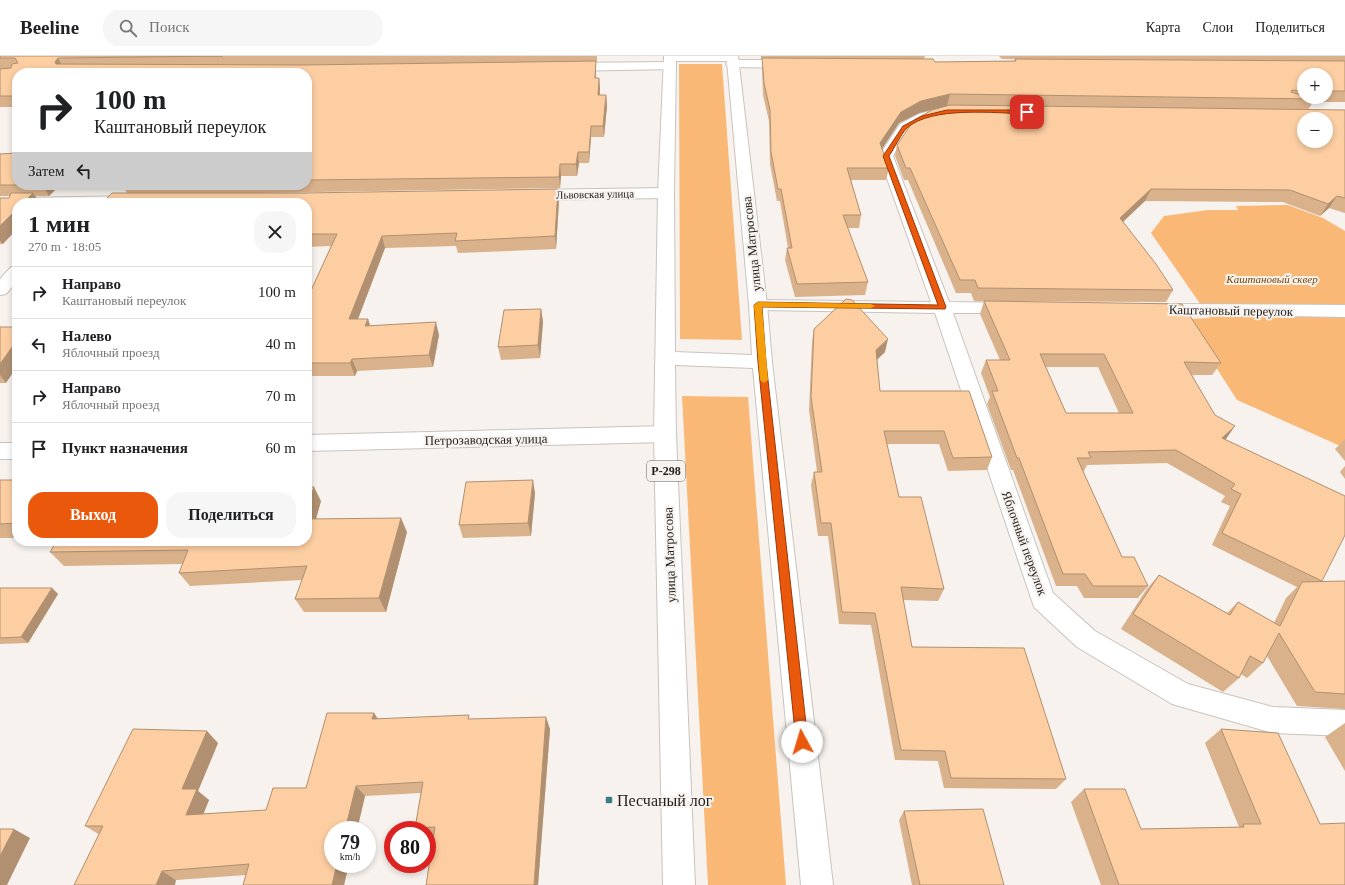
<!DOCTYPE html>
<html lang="ru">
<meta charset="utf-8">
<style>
:root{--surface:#fff;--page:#f6f6f6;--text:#202124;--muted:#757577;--line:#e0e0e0;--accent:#ea580c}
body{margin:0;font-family:"Times New Roman",serif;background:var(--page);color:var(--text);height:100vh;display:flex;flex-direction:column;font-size:15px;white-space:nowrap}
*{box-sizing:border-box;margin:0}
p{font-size:13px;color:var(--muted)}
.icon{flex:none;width:22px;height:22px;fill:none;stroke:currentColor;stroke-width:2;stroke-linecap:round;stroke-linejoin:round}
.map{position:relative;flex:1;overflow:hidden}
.side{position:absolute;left:12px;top:142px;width:300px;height:348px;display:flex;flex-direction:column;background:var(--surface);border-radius:16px;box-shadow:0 2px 6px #0003}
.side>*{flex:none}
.banner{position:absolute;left:12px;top:12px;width:300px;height:122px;border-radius:16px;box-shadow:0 2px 6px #0003;background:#fff;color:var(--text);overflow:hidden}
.fabs{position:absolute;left:1297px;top:12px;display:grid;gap:8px}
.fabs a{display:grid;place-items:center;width:36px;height:36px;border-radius:50%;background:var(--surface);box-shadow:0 2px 6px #0003;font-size:20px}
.speed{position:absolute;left:324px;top:765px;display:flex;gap:8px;font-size:20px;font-weight:700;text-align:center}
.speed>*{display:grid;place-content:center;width:52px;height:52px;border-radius:50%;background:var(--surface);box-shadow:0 2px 6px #0003;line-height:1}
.speed small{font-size:10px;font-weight:400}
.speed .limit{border:6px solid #d22;background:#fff;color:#111}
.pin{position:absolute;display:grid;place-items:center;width:34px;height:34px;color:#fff;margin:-17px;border-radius:8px;box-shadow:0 2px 6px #0006}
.me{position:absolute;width:44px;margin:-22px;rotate:354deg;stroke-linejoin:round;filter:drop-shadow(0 0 3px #0008)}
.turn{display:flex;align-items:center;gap:14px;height:84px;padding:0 16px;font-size:18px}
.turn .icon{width:52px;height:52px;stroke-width:2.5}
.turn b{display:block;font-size:28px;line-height:34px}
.then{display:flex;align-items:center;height:38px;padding:0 16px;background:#0003;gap:8px;font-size:15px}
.round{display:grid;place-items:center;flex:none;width:42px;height:42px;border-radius:16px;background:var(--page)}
.head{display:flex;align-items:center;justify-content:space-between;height:68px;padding:0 16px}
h1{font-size:24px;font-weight:800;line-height:30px}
.primary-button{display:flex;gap:8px;margin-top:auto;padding:8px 16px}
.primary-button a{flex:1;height:46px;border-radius:16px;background:var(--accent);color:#fff;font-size:16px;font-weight:800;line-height:46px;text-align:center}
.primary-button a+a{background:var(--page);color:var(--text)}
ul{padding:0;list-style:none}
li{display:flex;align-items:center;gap:12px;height:52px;padding:0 16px;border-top:1px solid var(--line)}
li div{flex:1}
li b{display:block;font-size:15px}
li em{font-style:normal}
header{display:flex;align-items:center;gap:24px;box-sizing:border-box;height:56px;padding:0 20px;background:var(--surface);border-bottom:1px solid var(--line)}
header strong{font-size:19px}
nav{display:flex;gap:22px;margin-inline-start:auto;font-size:14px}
.search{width:280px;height:36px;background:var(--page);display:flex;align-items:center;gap:10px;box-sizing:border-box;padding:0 14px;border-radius:16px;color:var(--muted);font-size:15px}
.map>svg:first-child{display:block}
.green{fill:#fab877}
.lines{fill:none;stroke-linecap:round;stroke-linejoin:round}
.minor-casing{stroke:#c8c3be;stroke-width:2}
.highway-casing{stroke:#c8c3be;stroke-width:2}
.minor{fill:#fff;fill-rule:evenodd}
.highway{fill:#fff;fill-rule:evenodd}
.wall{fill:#d9b18b;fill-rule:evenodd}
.shaded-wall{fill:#b09071}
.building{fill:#fccea2;stroke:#b09071;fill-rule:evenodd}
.route{fill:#ea580c;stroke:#983908}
.slow{fill:#f59e0b}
.poi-dot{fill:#3a7e8d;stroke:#f7f2ed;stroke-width:1.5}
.labels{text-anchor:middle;stroke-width:4;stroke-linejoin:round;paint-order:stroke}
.far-street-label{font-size:11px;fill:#211f1d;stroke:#f7f2ed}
.far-park-label{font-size:11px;font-style:italic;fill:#744404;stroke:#f7f2ed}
.shield{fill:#f7f2ed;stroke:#615e5b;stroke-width:1}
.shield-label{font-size:12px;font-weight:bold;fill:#211f1d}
.street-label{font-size:13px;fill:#211f1d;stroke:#f7f2ed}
.near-poi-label{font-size:16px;fill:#211f1d;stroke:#f7f2ed;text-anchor:start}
</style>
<header>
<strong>Beeline</strong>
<div class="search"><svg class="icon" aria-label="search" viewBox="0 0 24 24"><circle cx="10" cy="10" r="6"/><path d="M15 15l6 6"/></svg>Поиск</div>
<nav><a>Карта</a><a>Слои</a><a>Поделиться</a></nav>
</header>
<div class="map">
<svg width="1345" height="829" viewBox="0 0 1345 829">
<rect width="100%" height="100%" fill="#f7f2ed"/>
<path class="green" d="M679 8H722L742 284 680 283Z
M1288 149 1323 162 1345 175V392L1237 344 1185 263 1210 262 1151 177 1164 160 1208 154H1238L1236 150Z
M682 340 748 341 786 829H708Z"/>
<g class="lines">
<g class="minor-casing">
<path id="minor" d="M732 4H791L795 5 797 8 795 11 791 12 728 11 726 8 728 5Z
M670 6 674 7 676 10 674 13 567 15 563 14 561 11 563 8 567 7Z
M938 53 943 54 945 57C941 62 918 67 911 73 903 79 898 92 893 100L949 246 1012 247 1018 248 1021 252 1018 256 1012 257H953L1053 537 1095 575 1188 628 1273 651 1345 654V680L1273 677 1172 648 1077 591 1034 551 935 257 758 254 752 253 749 249 752 245 758 244 931 246 879 100 900 68 919 58Z
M666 132 671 134 674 137 671 140 666 142 530 144 525 142 522 139 525 136 530 134Z
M133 140 138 142 141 145 139 147H17V151L14 150 11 147 14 144 19 142Z
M17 210V225L6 238 0 239V223L11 211Z
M1156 248 1345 249V261L1156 258 1150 257 1147 253 1150 249Z
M665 370 672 373 676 378 672 383 665 386 307 395V379Z
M0 387H17V403H0Z"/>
</g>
<g class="highway-casing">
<path id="highway" d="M664 0H738L767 249 772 306 833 829H801L753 312 675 309 676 378 695 829H663L654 378 658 137ZM676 5H727L749 249 752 299 675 296 674 137Z"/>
</g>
<use href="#minor" class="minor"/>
<use href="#highway" class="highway"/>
</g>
<path class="wall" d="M0 0H597V5H596V22H599L600 33V39H606L607 50 604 81H591L589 107H579L577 120H561L560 132 256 137 559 145 556 193 458 197 456 190 385 192 358 263H368L370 270 439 279 433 311 357 315 355 320H307V243L331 190 307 191V147L127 137 122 129H307V17H17V51H0Z
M761 0H925L924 3 935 6 1014 5 1015 3H1002L999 0H1345V46H1313L1308 54H1345V157L1329 152 1320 160 1283 146 1145 145 1123 166 1173 234 1166 246 974 245 971 237H956L908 124H904L895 100 897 89 950 50H947L919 57 899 67 882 93 889 112 886 124H851L861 159 859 172H847L868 226 865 239 795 241 785 204 787 192H788L780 145H777L770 108 769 65 763 39 762 13V3H761ZM1304 19H1326V41H1304Z
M17 97V129H60L49 140H35L40 147H17L3 188H0V142H9L10 140H0V98Z
M984 245 1221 307 1212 319H1192L1225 383 1322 525 1321 526 1345 525V653L1297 650 1267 600 1263 607 1247 622 1241 618 1239 622 1223 636 1121 573 1146 534 1159 519 1227 557 1238 546 1274 567 1286 542 1297 531 1212 489 1230 450 1221 446 1225 440 1167 407 1087 409 1084 415H1083L1122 501 1148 530 1138 542H1084L1077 530H1056L1013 414H1011L987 348 990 341 981 317 986 304H1000L980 258ZM1046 311H1098L1119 357H1066Z
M541 253 543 266 540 302 501 304 498 291Z
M0 271 6 327H0Z
M814 273 885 296 877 304 880 335 992 401 987 414 948 415 939 388H887L899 441 944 533 938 545 903 544 912 591 1066 723 1056 733 944 732 938 705 895 704 871 569 839 568 828 480H818L811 429 814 416H817L809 354 812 286Z
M1345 383V405L1335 393Z
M1345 410V423L1340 416Z
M0 424H17V482H0Z
M535 437 531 480 463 482 459 469Z
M321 445 316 463 407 476 386 556H304L295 543 302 524 190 530 179 517 182 508 64 510 50 496Z
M0 532H52L58 538 28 587 0 588Z
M374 657 378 663H470L550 673 538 829H426L433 781H427V774H417L415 772 421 737 365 740 344 829H243L246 819 176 824 85 770 218 687 198 735 209 744 203 758 266 754 306 732Z
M1345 667V715L1325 681Z
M1221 673 1320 768 1345 829H1101L1071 746 1084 733 1141 773 1239 771 1205 687Z
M904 755 1004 829H912L899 764Z"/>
<path class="shaded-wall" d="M58 2 64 13 61 16 55 6Z
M596 5V33L595 22Z
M599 22 600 33 599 50 598 39Z
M950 38 947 50 919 57 899 67 878 99 880 87 901 56 921 45Z
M606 39 607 50 604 81 603 70Z
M591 70V81L589 107V96Z
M578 96 579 107 577 120 576 108Z
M560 108 561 120 560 132 559 121Z
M43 129H60L49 140Z
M558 133 559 145 556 193 555 180Z
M1151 133 1145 145 1114 174 1120 162Z
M33 137 40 147H23Z
M1337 140 1329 152 1320 160 1328 148Z
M17 153V173L3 188 0 185V170Z
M382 180 385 192 353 276 349 263Z
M541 253 543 266 540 302 538 289Z
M368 263 372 276 365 270Z
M436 266 439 279 433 311 429 299Z
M888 283 885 296 873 307 876 294Z
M17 284V311L6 327 0 319V308Z
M352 303 357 315 355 320 350 307Z
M1235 370 1226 383 1213 394 1222 382Z
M533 424 535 437 531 480 528 467Z
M314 431 321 445 312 477 307 468V453Z
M401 462 407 476 386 556 379 542Z
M52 532 58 538 28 587 21 581Z
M374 657 381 668 372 663Z
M546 661 550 673 538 829H534Z
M207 675 218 687 198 735 209 744 199 769 186 759 182 733Z
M356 730 365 740 357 774H345Z
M14 773 30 782 7 829H0V800Z
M337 808H349L344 829H332Z
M162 815 176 824 175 829H156Z"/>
<path class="building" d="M0 0H223L58 2 55 6 56 8 304 9 596 5 595 22H599L598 39H606L603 70H591L589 96H578L576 108H560L559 121 307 124V17H17V40H0V13L11 12 12 8 18 7 15 2H0Z
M762 2 933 3 935 6 1016 5 1015 3 1345 5V35H1326V19H1304V35L1292 34 1291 36 1304 40V41H1308L1315 43 950 38 921 45 901 56 880 87 889 112H847L861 159H843L868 226 797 228 787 192H792L781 133H778L771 96 770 54 764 27Z
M950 49 1345 54V142L1337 140 1328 148 1290 134 1151 133 1120 162 1156 208 1173 234 978 232 975 224H960L910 112H906L897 89 914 64 932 54ZM1304 63H1326V85H1304Z
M17 97V129H0V98Z
M558 133 555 180 455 185 457 177 382 180 349 263H368L365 270 436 266 429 299 352 303 350 307H307V243L337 178H307V147H102L112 137H303Z
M11 137H33L23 147H17V153L0 170V142H9Z
M846 243 852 244 888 283 876 294 880 335H969L992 401 953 402 944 375H884L899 441H921L944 533 901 531 912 591 1024 592 1066 723 951 722 945 695 901 694 875 557 842 556 831 467H821L814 416H822L811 341 814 273Z
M984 245 1182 248 1221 307 1184 306 1215 359 1235 370 1222 382 1345 440V479L1322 525 1222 477 1241 438 1231 433 1235 428 1176 394 1088 396 1091 402H1077L1122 501H1134L1148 530H1093L1085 518H1063L1019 402H1017L992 335H998L986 304H1010ZM1040 298H1104L1133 357H1066Z
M541 253 538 289 498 291 504 254Z
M0 271H17V284L0 308Z
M0 424H17V467L0 468Z
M533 424 528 467 459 469 466 426Z
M307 431H314L307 453Z
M401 462 379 542 295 543 307 510 179 517 188 494 50 496 57 485H307V463Z
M1159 519 1230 559 1238 546 1280 570 1302 526 1345 525V638L1315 636 1279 577 1263 607 1250 600 1239 622 1133 558Z
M0 532H52L21 581 0 582Z
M327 657H374L372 663 469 659 468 663 546 661 534 829H426L435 771 415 772 423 726 356 730 345 774H333V808H337L332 829H243L249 808 162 815 156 829H74L103 770H85L133 673 207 675 182 733H197L186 759 266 754 273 732H306Z
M1221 673 1278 677 1320 768 1345 767V829H1119L1084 733H1125L1141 773 1244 771 1243 768H1261Z
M983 753 1004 829H920L904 755Z
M0 773H14L0 800Z"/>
<path class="route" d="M947 54H1027L1030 56 1027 58C996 57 931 50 907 72 901 78 894 93 889 100L946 251 945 253 762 251 766 306 808 686 806 690 802 692 798 690 796 686 758 306 754 249 758 246 938 249 883 100 903 70 922 60Z"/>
<path class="slow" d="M758 246 871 248 875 250 871 252 762 251 768 324 764 327 760 324 754 249Z"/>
<rect class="poi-dot" x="605" y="740" width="8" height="8" rx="2"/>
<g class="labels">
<g class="far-street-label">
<text transform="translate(595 138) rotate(-1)" y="4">Львовская улица</text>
</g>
<g class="far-park-label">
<text x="1272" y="227">Каштановый сквер</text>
</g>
<rect class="shield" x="647" y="405" width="38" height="20" rx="3"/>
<g class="shield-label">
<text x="666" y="419">Р-298</text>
</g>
<g class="street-label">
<text transform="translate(751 188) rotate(-96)" y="5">улица Матросова</text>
<text transform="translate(1231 254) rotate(1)" y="5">Каштановый переулок</text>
<text transform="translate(486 383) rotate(-1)" y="5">Петрозаводская улица</text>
<text transform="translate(1025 487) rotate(70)" y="5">Яблочный переулок</text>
<text transform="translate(669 499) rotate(-92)" y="5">улица Матросова</text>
</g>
<g class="near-poi-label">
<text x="617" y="750">Песчаный лог</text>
</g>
</g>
</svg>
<div class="fabs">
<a>+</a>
<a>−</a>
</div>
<div class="speed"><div>79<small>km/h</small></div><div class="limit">80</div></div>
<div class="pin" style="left:1027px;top:56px;background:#d93025"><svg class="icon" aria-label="arrive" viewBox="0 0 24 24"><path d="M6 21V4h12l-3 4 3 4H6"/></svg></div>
<svg class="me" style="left:802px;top:686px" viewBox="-20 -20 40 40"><circle r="19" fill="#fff"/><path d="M0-13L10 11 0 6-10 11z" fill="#ea580c"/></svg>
<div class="banner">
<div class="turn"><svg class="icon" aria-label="right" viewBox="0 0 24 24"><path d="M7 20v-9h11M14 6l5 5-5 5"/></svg><div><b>100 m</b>Каштановый переулок</div></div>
<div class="then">Затем<svg class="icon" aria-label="left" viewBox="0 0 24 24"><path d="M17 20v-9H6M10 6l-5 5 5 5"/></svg></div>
</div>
<section class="side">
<div class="head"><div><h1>1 мин</h1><p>270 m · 18:05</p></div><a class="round"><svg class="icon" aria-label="close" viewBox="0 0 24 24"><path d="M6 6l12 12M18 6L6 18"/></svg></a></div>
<ul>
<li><svg class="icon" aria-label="right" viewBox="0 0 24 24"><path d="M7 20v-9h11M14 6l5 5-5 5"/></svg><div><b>Направо</b><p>Каштановый переулок</p></div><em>100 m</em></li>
<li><svg class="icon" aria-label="left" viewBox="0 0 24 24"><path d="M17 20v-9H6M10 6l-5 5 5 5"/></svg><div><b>Налево</b><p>Яблочный проезд</p></div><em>40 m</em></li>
<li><svg class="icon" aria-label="right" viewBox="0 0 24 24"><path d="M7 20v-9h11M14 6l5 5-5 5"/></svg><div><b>Направо</b><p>Яблочный проезд</p></div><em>70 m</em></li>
<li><svg class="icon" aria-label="arrive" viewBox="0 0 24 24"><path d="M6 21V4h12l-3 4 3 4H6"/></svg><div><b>Пункт назначения</b></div><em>60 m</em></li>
</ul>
<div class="primary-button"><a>Выход</a><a>Поделиться</a></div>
</section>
</div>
